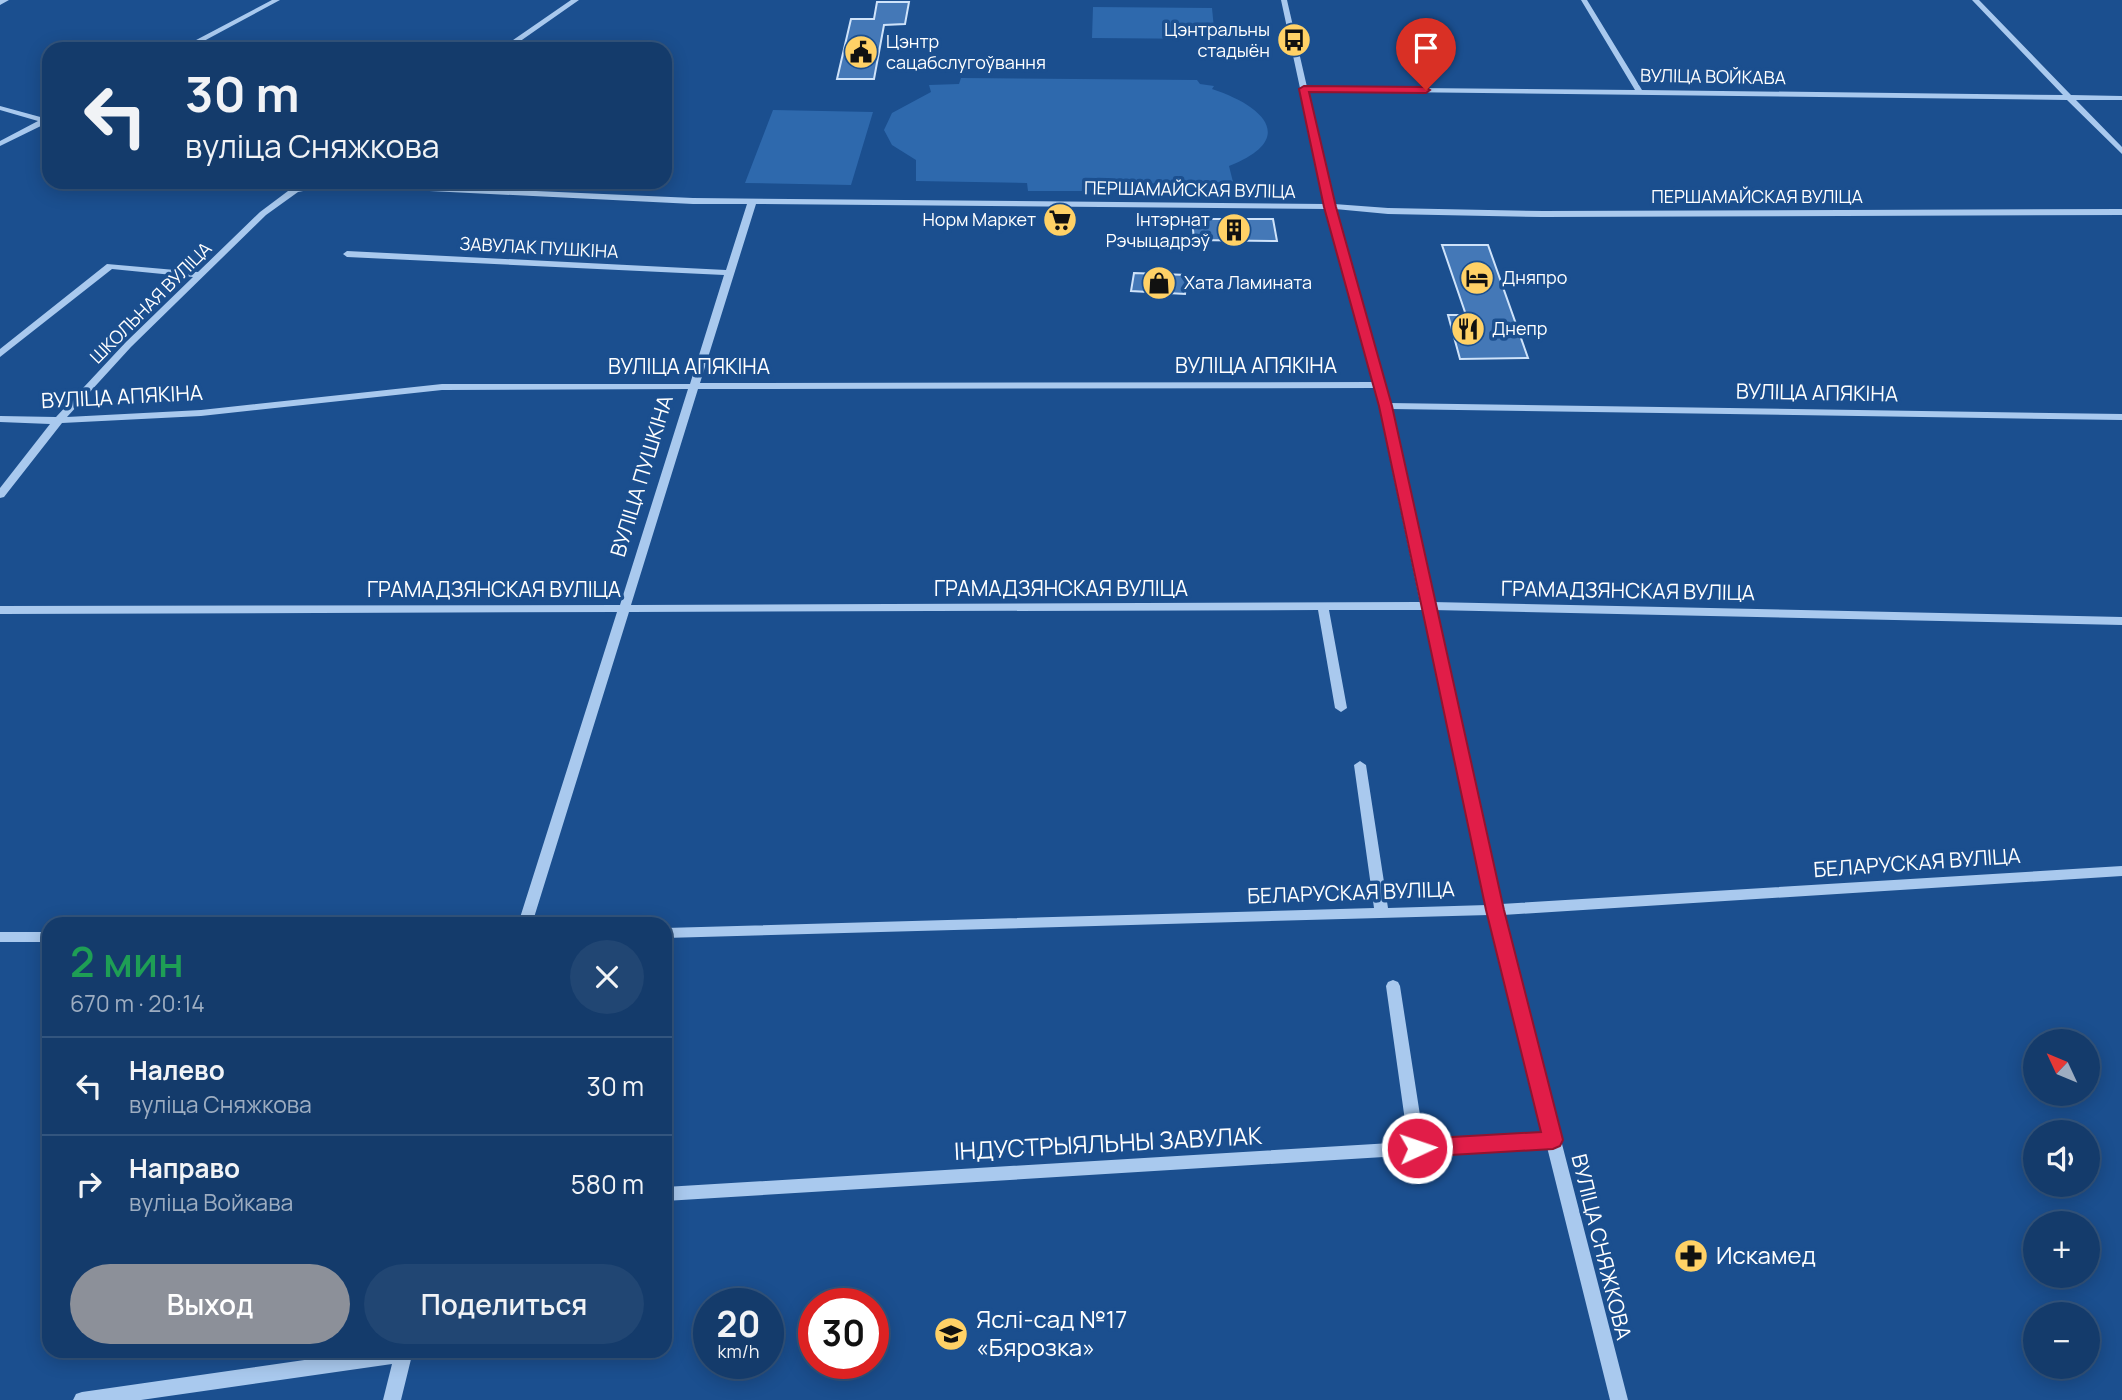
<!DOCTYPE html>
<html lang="ru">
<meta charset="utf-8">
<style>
:root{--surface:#143b6b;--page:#214673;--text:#f1f3f6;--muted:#9dadc1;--line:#33557e;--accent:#8c9099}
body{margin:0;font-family:Manrope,sans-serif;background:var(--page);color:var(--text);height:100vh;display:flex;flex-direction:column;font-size:26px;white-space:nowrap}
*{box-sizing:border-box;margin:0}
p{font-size:23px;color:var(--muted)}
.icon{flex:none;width:38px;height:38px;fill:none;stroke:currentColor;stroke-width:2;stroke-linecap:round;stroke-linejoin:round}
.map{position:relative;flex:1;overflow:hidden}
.sheet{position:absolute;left:42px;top:917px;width:630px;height:441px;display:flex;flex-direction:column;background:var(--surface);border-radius:21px;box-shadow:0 4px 18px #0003,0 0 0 2px var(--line)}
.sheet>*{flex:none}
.guide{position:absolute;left:42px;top:42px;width:630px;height:147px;border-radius:21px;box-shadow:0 4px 18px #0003,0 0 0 2px var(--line);background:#143b6b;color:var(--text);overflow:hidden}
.needle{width:46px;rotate:314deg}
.buttons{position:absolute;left:2023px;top:1029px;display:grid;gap:14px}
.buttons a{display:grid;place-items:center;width:77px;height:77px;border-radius:50%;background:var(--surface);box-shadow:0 4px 18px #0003,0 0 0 2px var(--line);font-size:35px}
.speed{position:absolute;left:693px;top:1288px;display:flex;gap:14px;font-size:35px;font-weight:700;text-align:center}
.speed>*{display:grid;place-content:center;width:91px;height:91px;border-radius:50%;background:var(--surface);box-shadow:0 4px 18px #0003,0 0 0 2px var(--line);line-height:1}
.speed small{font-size:18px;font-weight:400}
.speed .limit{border:10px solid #d22;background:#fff;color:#111}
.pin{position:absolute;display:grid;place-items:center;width:60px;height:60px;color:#fff;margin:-72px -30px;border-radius:50% 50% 50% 0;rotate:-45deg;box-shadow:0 0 7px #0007}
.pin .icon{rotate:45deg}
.me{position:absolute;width:77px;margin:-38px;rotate:87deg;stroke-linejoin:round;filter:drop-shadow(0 0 5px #0008)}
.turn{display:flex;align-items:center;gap:24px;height:147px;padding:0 28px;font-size:32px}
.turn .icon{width:91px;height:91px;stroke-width:2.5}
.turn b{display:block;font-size:49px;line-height:60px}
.round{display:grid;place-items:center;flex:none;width:74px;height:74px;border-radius:37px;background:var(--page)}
.headline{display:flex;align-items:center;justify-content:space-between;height:119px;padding:0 28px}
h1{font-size:42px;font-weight:600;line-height:52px;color:#1e9e55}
.button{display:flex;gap:14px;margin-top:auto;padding:14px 28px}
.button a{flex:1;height:80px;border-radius:42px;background:var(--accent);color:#fff;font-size:28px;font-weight:600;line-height:80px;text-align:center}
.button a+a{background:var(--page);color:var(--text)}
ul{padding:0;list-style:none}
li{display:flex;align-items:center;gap:21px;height:98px;padding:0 28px;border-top:2px solid var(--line)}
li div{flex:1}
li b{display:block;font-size:26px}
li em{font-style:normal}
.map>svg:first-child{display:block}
.green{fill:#2e69ad}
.building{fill:#4478b7;stroke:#cfe3fa;stroke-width:2}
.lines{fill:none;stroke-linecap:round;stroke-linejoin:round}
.minor{fill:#a9c9ee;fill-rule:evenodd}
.route{fill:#e11d48;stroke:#92132f;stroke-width:2}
.labels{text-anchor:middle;stroke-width:7;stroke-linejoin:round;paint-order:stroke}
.far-poi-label{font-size:18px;fill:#fff;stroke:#1b4f8f;text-anchor:start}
.far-street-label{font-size:18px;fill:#fff;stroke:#1b4f8f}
.street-label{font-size:21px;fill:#fff;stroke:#1b4f8f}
.near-street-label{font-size:24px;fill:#fff;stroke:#1b4f8f}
.near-poi-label{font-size:24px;fill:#fff;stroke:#1b4f8f;text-anchor:start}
</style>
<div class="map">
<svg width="2122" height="1400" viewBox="0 0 2122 1400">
<rect width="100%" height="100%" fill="#1b4f8f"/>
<path class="green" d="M1093 7 1212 8 1215 39 1092 38Z
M961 78 1197 80 1200 84 1214 86 1212 89C1264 106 1298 139 1229 166L1233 182 1127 184 1126 191H1028L1027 183 916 181V160L892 145 884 130 892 113 931 92 929 85 959 84Z
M773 110 873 112 851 185 745 183Z"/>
<path class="building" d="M877 2H909L905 24 884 25 874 79H837L851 19H874Z
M1192 219H1273L1277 241 1194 240Z
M1442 245H1488L1528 358 1460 359 1448 315H1466Z
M1134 273 1187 275 1185 294 1131 291Z"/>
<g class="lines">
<path class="minor" d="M0 0H9L0 5Z
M272 0H280L189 49H179Z
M571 0H579L509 49H500Z
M1281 0H1287L1307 87 1635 90 1581 0H1587L1642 90 2063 95 1972 0H1979L2071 95 2122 96V100H2076L2122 147V154L2067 100 1308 91 1334 204 1388 208 1543 211 2122 209V215L1543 217 1388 214 1335 209 1389 403 2122 414V420L1391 409 1432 602 2122 617V625L1433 610 1501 904 2122 866V876L1503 915 1628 1400H1610L1547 1147 665 1201V1187L1408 1142 1386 986 1388 982 1393 980 1398 982 1400 986 1424 1141 1544 1134 1489 915 665 938V928L1374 908 1354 765 1360 761 1366 765 1388 908 1487 905 1422 610H1329L1347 708 1341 712 1335 708 1318 610 629 612 532 924H518L617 612 0 614V606L620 605 688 389 442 390 201 416 62 423 4 497 0 498V488L50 424 0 422V416L56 417 125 343 193 277 112 269 0 357V349L107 264 198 272 260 212 288 191 256 182C269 182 282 187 295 187 309 187 324 182 339 182L693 198 1325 204ZM329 186 693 204H747L726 270 347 251 343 254 347 257 724 275 690 384H442L201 410 67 417 131 347 266 215 298 192ZM756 204 1326 209 1373 382 700 383ZM1375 388 1420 602 631 605 698 389Z
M0 106 44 118 49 117V122L0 146V141L38 121 0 110Z
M0 932H49V942H0Z
M367 1351H413L401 1400H383L392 1364 141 1400H73L76 1394 82 1392Z"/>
</g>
<path class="route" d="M1304 86 1426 87 1430 90 1426 93 1309 92 1336 207 1392 406 1504 910 1563 1140 1560 1146 1553 1149 1417 1157 1410 1154 1407 1148 1410 1142 1417 1139 1541 1132 1486 910 1379 406 1324 207 1299 89Z"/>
<defs>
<g id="bus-disc" transform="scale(1.75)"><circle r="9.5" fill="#ffd166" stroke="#1b4f8f"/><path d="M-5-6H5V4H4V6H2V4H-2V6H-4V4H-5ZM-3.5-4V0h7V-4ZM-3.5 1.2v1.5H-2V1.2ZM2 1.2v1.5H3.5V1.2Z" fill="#111"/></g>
<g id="civic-disc" transform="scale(1.75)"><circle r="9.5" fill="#ffd166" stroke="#1b4f8f"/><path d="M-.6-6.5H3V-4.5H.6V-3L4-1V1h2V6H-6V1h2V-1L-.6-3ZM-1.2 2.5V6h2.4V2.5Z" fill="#111"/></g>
<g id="supermarket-disc" transform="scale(1.75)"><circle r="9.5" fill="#ffd166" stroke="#1b4f8f"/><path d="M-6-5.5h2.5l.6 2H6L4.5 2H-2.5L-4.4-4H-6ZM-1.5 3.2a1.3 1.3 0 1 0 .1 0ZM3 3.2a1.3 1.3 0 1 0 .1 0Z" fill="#111"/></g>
<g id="building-disc" transform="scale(1.75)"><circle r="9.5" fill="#ffd166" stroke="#1b4f8f"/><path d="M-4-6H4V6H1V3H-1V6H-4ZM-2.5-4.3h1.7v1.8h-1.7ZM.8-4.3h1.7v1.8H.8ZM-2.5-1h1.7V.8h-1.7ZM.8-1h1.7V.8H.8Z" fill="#111"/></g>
<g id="hotel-disc" transform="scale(1.75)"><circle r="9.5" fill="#ffd166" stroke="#1b4f8f"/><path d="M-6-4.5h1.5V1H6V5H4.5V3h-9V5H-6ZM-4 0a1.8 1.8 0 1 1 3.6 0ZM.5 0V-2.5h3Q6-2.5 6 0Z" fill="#111"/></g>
<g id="shop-disc" transform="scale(1.75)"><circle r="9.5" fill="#ffd166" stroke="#1b4f8f"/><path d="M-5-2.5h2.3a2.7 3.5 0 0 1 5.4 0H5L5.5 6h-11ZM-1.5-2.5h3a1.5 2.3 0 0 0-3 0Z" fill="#111"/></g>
<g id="restaurant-disc" transform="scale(1.75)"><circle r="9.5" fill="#ffd166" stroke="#1b4f8f"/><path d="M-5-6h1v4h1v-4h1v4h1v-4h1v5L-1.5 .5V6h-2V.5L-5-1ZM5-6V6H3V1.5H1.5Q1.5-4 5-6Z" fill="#111"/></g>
<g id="pharmacy-disc" transform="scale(1.75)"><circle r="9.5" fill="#ffd166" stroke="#1b4f8f"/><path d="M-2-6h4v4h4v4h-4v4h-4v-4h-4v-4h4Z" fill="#111"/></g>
<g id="school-disc" transform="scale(1.75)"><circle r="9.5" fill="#ffd166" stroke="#1b4f8f"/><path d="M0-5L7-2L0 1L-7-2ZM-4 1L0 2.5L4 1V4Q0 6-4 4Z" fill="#111"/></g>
</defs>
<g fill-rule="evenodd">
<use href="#bus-disc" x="1294" y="40"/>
<use href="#civic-disc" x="861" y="52"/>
<use href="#supermarket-disc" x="1060" y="220"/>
<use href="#building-disc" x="1234" y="230"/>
<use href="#hotel-disc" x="1477" y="278"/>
<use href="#shop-disc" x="1159" y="283"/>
<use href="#restaurant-disc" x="1468" y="329"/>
<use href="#pharmacy-disc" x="1691" y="1256"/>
<use href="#school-disc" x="951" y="1334"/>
</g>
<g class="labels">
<g class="far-poi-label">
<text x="1270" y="36" text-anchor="end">Цэнтральны<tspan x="1270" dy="21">стадыён</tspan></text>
<text x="886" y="48">Цэнтр<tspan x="886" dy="21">сацабслугоўвання</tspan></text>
<text x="1036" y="226" text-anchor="end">Норм Маркет</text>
<text x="1210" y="226" text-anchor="end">Інтэрнат<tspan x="1210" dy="21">Рэчыцадрэў</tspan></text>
<text x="1502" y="284">Дняпро</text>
<text x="1184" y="289">Хата Ламината</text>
<text x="1492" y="335">Днепр</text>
</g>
<g class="far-street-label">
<text transform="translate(1713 77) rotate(1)" y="6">ВУЛІЦА ВОЙКАВА</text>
<text transform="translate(1190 190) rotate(1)" y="6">ПЕРШАМАЙСКАЯ ВУЛІЦА</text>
<text x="1757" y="203">ПЕРШАМАЙСКАЯ ВУЛІЦА</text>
<text transform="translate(539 248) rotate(3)" y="6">ЗАВУЛАК ПУШКІНА</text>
<text transform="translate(151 303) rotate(-45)" y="6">ШКОЛЬНАЯ ВУЛІЦА</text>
</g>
<g class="street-label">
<text x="1256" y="373">ВУЛІЦА АПЯКІНА</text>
<text x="689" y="374">ВУЛІЦА АПЯКІНА</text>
<text transform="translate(1817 393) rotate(1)" y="7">ВУЛІЦА АПЯКІНА</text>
<text transform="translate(122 397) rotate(-3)" y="7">ВУЛІЦА АПЯКІНА</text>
<text transform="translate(642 476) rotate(-73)" y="7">ВУЛІЦА ПУШКІНА</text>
<text x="1061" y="596">ГРАМАДЗЯНСКАЯ ВУЛІЦА</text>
<text x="494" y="597">ГРАМАДЗЯНСКАЯ ВУЛІЦА</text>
<text transform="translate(1628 591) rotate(1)" y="7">ГРАМАДЗЯНСКАЯ ВУЛІЦА</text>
<text transform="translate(1917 863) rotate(-4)" y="7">БЕЛАРУСКАЯ ВУЛІЦА</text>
<text transform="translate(1351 893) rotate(-2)" y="7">БЕЛАРУСКАЯ ВУЛІЦА</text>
<text transform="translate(1601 1247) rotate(76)" y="7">ВУЛІЦА СНЯЖКОВА</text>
</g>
<g class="near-street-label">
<text transform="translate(1108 1144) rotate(-3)" y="8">ІНДУСТРЫЯЛЬНЫ ЗАВУЛАК</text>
</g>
<g class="near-poi-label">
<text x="1716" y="1264">Искамед</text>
<text x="976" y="1328">Яслі-сад №17<tspan x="976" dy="28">«Бярозка»</tspan></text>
</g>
</g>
</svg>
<div class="buttons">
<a><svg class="needle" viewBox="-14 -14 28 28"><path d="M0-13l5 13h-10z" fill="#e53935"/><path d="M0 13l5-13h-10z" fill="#9dadc1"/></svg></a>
<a><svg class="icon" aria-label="sound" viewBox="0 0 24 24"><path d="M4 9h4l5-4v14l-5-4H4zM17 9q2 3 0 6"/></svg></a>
<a>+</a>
<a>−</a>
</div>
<div class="speed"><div>20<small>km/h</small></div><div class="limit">30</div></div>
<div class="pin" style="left:1426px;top:90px;background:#d93025"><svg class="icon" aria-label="arrive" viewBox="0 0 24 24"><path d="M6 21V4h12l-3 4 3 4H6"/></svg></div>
<svg class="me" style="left:1417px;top:1148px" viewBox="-20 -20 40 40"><circle r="17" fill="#e11d48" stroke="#fff" stroke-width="3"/><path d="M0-11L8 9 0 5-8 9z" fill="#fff"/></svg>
<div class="guide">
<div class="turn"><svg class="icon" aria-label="left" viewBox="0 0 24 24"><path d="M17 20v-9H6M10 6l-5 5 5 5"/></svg><div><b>30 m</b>вуліца Сняжкова</div></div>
</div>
<section class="sheet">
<div class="headline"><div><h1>2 мин</h1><p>670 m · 20:14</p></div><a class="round"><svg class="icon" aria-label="close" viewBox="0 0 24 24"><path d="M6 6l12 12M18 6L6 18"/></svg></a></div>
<ul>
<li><svg class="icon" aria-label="left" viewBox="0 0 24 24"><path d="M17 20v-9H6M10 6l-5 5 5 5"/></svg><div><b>Налево</b><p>вуліца Сняжкова</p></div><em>30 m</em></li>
<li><svg class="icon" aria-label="right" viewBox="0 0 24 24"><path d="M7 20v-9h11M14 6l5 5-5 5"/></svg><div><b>Направо</b><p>вуліца Войкава</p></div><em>580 m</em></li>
</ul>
<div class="button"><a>Выход</a><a>Поделиться</a></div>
</section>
</div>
